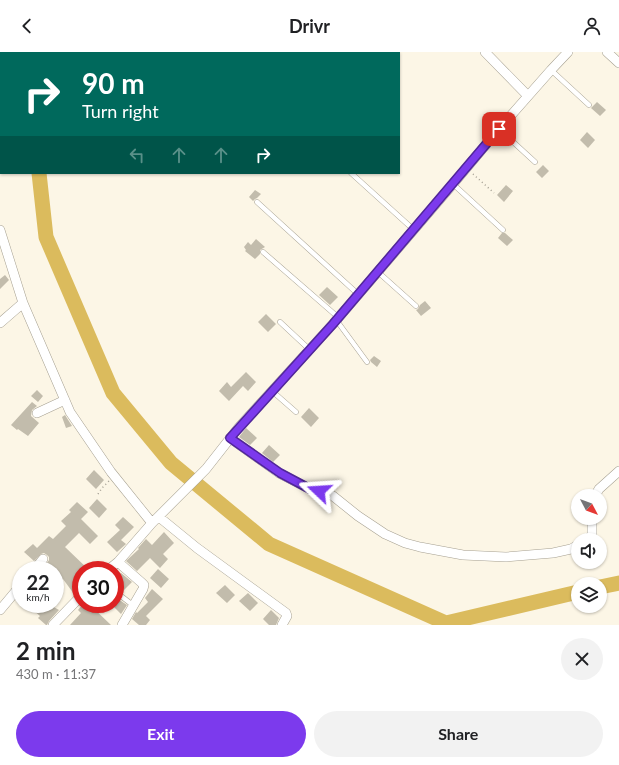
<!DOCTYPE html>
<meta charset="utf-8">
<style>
:root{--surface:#fff;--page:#f2f2f2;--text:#202124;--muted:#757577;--accent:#7c3aed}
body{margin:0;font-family:Lato,sans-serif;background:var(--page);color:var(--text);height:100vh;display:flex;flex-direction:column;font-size:15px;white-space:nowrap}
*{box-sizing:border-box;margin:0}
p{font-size:13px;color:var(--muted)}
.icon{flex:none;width:22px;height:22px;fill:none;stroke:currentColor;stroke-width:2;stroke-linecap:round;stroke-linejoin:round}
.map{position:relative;height:573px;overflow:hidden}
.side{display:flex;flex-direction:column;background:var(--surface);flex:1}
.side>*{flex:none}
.hud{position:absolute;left:0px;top:0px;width:400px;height:122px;box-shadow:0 1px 3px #0004;background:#00695c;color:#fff;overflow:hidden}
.needle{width:26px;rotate:131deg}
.fabs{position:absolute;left:571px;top:437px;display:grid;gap:8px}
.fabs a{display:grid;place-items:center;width:36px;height:36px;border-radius:50%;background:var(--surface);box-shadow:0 1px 3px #0004;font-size:20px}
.speed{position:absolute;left:12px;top:509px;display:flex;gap:8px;font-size:20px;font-weight:700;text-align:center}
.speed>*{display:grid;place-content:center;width:52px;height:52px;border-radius:50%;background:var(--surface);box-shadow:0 1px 3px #0004;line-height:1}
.speed small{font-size:10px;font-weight:400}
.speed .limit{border:6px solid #d22;background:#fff;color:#111}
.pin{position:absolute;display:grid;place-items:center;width:34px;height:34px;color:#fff;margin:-17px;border-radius:8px;box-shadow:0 2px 6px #0006}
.me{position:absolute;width:44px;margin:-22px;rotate:290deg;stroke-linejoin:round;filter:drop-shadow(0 0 3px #0008)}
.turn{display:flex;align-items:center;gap:14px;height:84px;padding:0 16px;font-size:18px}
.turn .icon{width:52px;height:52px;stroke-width:2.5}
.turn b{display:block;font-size:28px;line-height:34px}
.lanes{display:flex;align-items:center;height:38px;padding:0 16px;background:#0003;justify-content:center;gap:20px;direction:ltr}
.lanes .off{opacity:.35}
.round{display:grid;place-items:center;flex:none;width:42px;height:42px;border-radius:21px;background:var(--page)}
.summary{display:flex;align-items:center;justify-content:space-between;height:68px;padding:0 16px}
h1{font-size:24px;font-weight:700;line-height:30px}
.button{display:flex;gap:8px;margin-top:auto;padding:8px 16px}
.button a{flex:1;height:46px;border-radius:24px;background:var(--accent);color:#fff;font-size:16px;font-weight:700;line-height:46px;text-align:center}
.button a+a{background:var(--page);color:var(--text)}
header{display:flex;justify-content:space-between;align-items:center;height:52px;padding:0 16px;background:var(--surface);font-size:18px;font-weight:700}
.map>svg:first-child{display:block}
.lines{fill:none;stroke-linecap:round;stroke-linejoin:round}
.river{stroke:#dbbb5d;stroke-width:15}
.building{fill:#c2bcac}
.service-casing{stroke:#a6a091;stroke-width:5.5}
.minor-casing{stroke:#a6a091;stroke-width:10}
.path{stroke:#a49f93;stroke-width:1.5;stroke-dasharray:1 3;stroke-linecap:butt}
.service{stroke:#fff;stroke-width:4.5}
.minor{stroke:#fff;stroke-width:9}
.route-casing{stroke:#51269a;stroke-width:10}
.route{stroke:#7c3aed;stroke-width:7}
</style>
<header><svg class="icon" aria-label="back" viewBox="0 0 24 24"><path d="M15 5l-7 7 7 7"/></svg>Drivr<svg class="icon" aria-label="person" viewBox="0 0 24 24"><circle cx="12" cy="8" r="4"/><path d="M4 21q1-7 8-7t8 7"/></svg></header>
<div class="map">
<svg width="619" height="573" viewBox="0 0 619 573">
<rect width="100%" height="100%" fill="#fcf6e6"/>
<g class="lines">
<path class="river" d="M25 0V1
M39 121 46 185 113 341 171 411 269 492 446 571 578 540
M600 535 619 531"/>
</g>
<path class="building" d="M597 50 606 58 600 64 591 56Z
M587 80 595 88 588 96 580 88Z
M543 113 549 119 542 126 536 120Z
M506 133 513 139 504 150 497 143Z
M255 138 261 142 257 146 255 147 253 149 249 145Z
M502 181H505L513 188 507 194 498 186Z
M256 187 265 195 260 198V202L255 207 245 199 246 198 244 195 248 190 251 193Z
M5 223 9 228 0 237V227Z
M327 235 338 245 330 253 319 243Z
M425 249 431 256 421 264 416 258 418 257 420 253Z
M266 262 276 272 268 280 258 270Z
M374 304 381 309 377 315 371 310 370 308Z
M246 320 256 330 248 339 243 334 229 349 219 339 227 330 231 335Z
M37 338 43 344 38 350 31 344Z
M32 350 37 354 32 358 31 364 39 371 28 384 18 377 17 378 11 373Z
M309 356 319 366 311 375 301 365Z
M65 363 72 374 66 376 62 365Z
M246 376 257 386 250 393 239 385Z
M269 393 280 403 273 410 262 401Z
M94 418 104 428 96 437 86 427Z
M97 447 107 457 99 466 89 456Z
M77 450 88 460 81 467 98 484 90 492 79 481 65 495 89 518H81V538L77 540 74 542 63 527 55 535V518H48L44 515 49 508V505L47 503 44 501 41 502 34 509 24 500 33 492 37 496 49 484 53 487 66 474 61 469 71 460 69 458Z
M123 465 134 475 121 488 126 492 117 500 107 490 120 478 115 473Z
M164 480 174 491 163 502 168 507 160 516 150 506 137 519 126 509 139 497 138 496 146 487 152 493Z
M158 517 169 527 161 536 150 526Z
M121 521 132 530 122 540 119 541 117 543 118 547 127 553 121 562 112 553 115 552V527Z
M225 533 235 543 227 551 216 541Z
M152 537 163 547 146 564 150 568 146 573H139L132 567 136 560 137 561 148 550 145 546Z
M248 541 258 551 250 559 239 549Z
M26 552H37L45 559 47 558 48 559 52 554 59 558 49 569 47 573H46L38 566 40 564Z
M83 552H89L111 573H70L81 561 78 558Z
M271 558 279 566 276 573H269L263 567Z"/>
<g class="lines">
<g class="service-casing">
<path id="service" d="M551 18 589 53
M499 77 535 110
M351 121 414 178
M453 132 503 178
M257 150 359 243
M263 200 339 266
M378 220 416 254
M337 269 367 310
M280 270 310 298
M272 339 296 360
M121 544 134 554"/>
</g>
<g class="minor-casing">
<path id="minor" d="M485 0 528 44
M607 0 619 11
M0 178 23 251 70 360 111 420 152 471
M0 271 23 251
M37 361 65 348
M230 386 279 421 310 437 327 441 333 444 358 464 385 482 405 491 420 495 463 503 506 505 553 501 571 497 578 493
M595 444 599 437 619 419
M159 465 197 496 286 561 287 564 282 573
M587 488 592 483V466
M118 510 142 531 144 533 143 537 122 573
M34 518 43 507
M108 518 118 510 152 471 206 417 239 375 333 272 453 132 499 77 551 18 568 0
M0 558 21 533
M53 573 81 544"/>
</g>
<path class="path" d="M473 122 494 141
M98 442 102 436 109 429"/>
<use href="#service" class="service"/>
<use href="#minor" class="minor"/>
</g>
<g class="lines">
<g class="route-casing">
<path id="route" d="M319 439 310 437 280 421 230 386 333 272 499 77"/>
</g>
<use href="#route" class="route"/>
</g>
</svg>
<div class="fabs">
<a><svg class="needle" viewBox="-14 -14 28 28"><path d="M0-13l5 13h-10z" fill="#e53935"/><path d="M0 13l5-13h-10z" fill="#757577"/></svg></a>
<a><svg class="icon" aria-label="sound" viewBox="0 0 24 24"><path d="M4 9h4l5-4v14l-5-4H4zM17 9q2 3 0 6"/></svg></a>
<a><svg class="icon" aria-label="layers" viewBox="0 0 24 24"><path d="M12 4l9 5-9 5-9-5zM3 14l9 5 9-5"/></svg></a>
</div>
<div class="speed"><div>22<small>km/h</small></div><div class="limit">30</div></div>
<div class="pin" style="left:499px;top:77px;background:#d93025"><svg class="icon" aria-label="arrive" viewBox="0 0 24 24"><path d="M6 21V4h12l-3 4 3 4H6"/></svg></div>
<svg class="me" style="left:319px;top:439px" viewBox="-20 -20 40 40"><path d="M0-17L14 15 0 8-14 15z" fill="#7c3aed" stroke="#fff" stroke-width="4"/></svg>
<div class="hud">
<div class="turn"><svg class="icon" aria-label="right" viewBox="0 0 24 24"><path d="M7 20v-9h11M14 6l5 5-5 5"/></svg><div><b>90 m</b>Turn right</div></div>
<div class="lanes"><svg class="icon off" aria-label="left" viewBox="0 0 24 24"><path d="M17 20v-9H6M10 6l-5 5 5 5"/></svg><svg class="icon off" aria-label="ahead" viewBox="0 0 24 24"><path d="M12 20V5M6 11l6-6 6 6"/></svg><svg class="icon off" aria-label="ahead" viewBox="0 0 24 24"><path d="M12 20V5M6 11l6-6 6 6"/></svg><svg class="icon" aria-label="right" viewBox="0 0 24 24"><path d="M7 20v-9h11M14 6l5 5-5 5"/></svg></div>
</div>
</div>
<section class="side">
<div class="summary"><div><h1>2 min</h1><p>430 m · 11:37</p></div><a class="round"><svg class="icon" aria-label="close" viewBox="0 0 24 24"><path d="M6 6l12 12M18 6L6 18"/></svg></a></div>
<div class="button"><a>Exit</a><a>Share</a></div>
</section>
